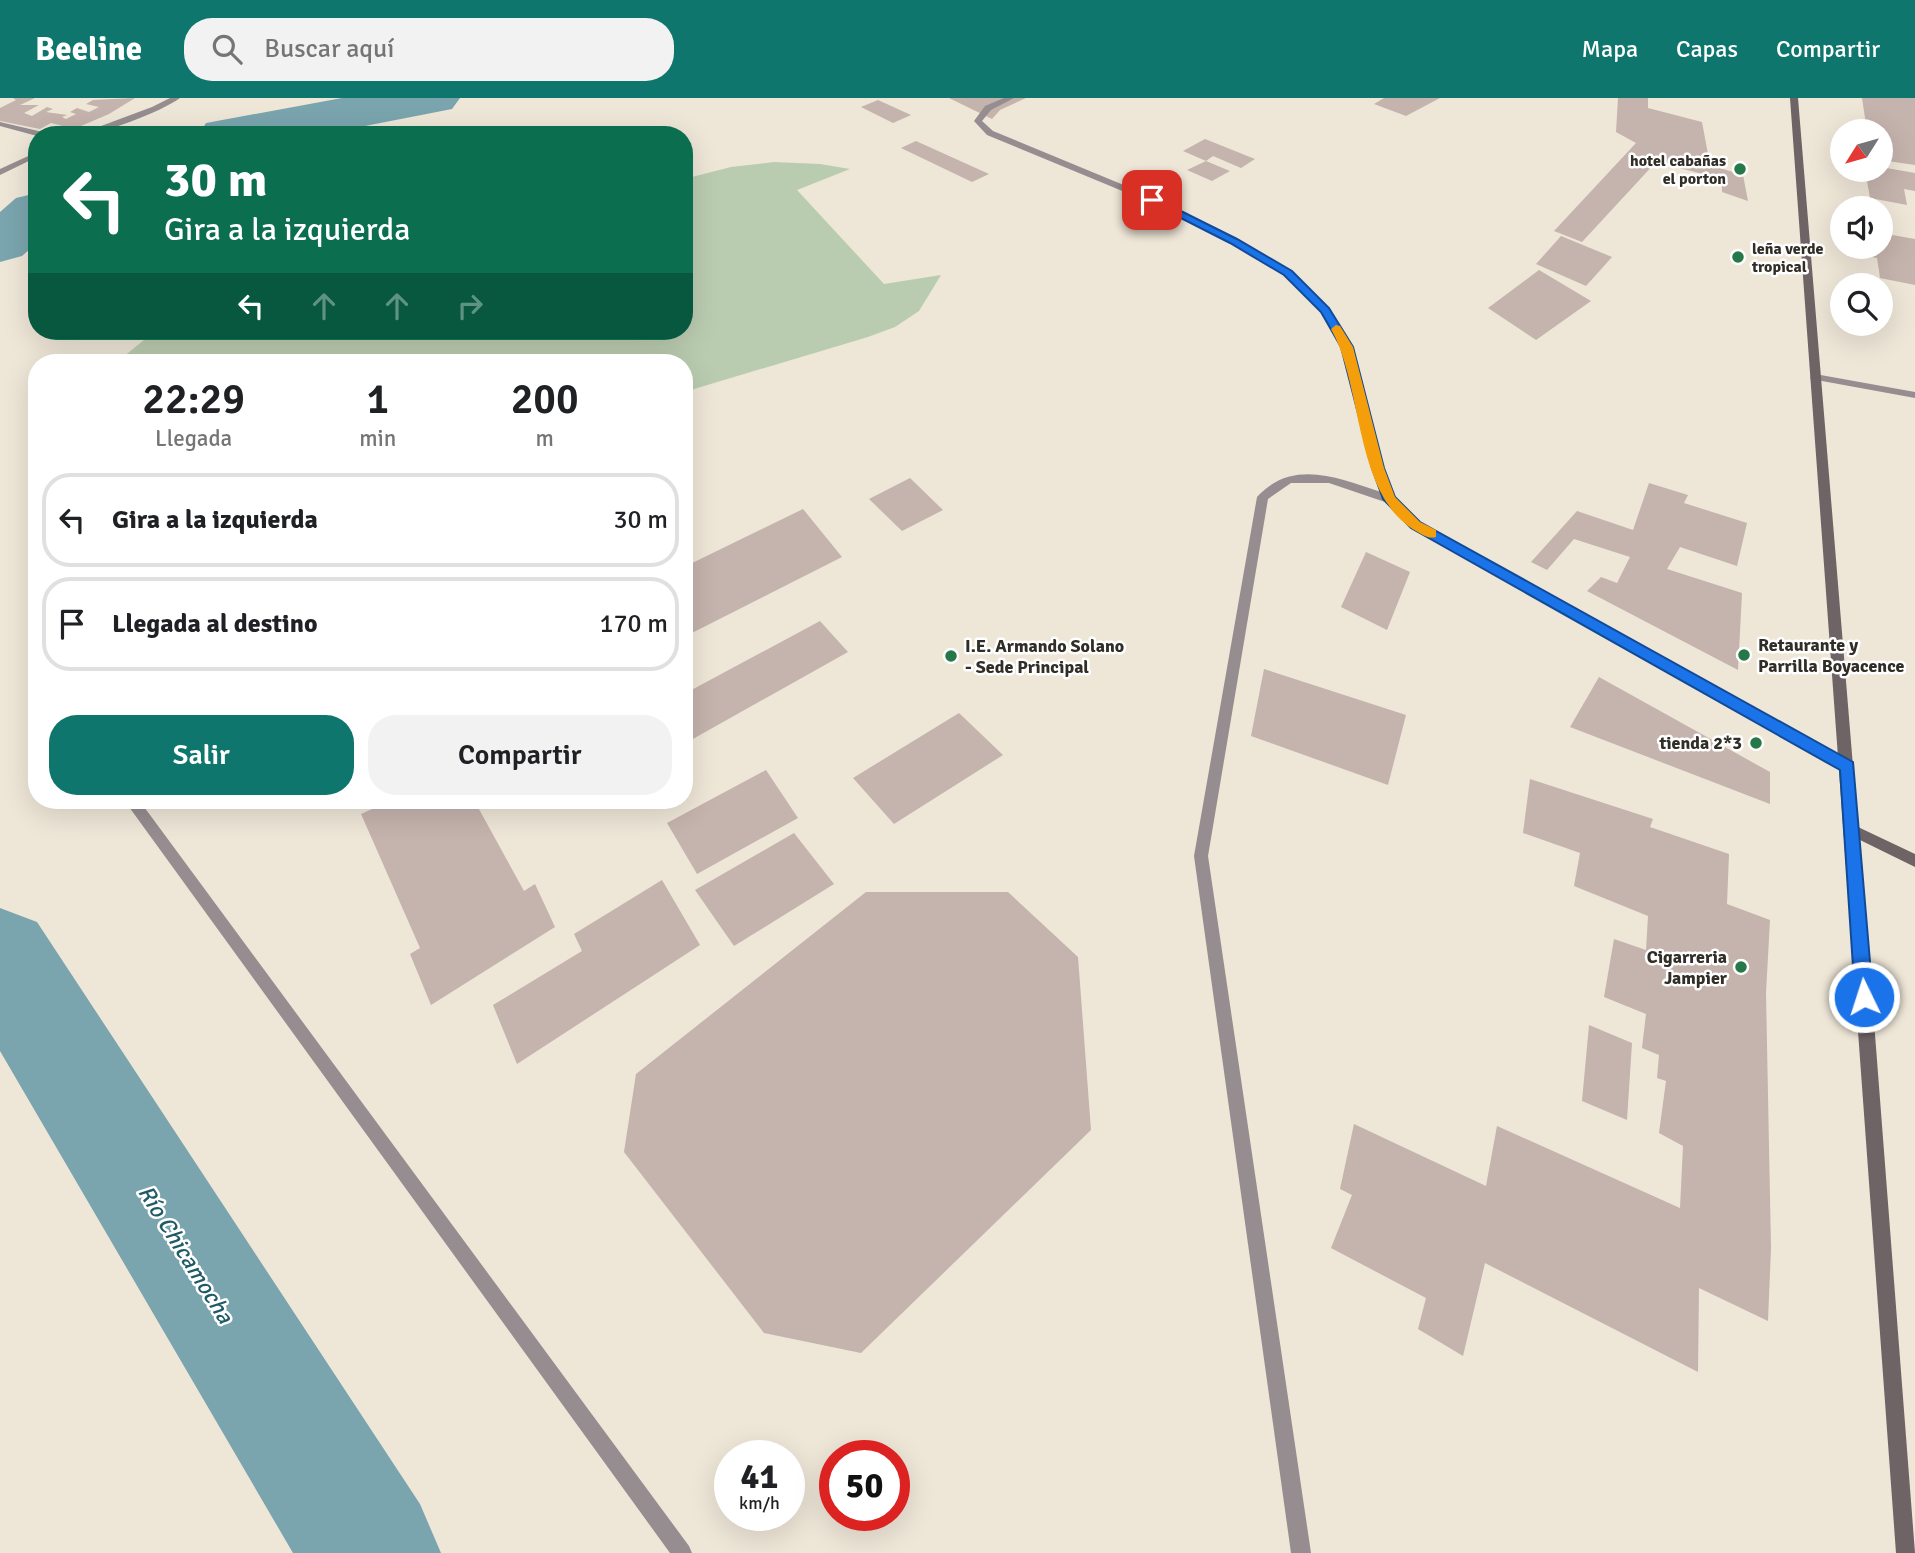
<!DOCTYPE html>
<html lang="es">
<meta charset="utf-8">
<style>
:root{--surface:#fff;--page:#f2f2f2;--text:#202124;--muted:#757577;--line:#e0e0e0;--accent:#0f766e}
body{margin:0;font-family:Signika,sans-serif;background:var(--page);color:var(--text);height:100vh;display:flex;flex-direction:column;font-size:26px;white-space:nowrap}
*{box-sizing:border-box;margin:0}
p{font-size:23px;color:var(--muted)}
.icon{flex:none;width:38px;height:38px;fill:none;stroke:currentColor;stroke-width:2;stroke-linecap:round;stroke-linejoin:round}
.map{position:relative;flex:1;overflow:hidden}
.drawer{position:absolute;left:28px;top:256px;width:665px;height:455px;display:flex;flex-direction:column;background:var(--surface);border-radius:28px;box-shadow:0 7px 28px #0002}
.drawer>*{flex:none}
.guide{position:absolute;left:28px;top:28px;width:665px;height:214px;border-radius:28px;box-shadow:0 7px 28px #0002;background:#0b6e4f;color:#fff;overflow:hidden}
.needle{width:46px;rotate:233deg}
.fabs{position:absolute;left:1830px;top:21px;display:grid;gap:14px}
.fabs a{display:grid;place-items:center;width:63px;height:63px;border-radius:50%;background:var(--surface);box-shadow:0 7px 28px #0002;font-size:35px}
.speed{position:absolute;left:714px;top:1342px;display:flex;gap:14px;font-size:35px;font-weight:700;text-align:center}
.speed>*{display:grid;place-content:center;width:91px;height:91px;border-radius:50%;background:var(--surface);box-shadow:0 7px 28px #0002;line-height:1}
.speed small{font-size:18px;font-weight:400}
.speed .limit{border:10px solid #d22;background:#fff;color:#111}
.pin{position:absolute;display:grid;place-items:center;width:60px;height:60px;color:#fff;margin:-30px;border-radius:14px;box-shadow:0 4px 10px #0006}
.me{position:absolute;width:77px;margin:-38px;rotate:356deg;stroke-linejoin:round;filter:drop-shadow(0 0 5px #0008)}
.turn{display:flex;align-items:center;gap:24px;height:147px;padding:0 21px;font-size:32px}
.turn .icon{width:91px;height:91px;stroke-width:2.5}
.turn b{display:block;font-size:49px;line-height:60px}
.lanes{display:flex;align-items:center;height:66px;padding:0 21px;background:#0003;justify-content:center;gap:35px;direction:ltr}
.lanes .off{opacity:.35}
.eta{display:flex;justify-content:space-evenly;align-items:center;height:119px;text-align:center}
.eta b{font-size:42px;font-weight:600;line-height:49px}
.primary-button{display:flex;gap:14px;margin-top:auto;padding:14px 21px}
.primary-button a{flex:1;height:80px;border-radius:28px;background:var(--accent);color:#fff;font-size:28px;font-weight:600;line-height:80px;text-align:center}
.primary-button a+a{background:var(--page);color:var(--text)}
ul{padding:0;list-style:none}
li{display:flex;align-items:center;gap:21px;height:94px;margin:0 14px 10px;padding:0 7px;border:4px solid var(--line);border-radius:28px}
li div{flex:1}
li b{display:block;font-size:26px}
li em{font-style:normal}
header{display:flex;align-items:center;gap:42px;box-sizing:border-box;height:98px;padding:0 35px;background:var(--accent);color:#fff}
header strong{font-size:33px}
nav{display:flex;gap:38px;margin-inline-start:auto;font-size:24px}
.search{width:490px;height:63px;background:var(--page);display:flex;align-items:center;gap:18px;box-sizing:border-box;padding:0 24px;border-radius:28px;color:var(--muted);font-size:26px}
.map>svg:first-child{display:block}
.green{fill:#baccb0}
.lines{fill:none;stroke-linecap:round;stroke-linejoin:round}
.river{fill:#7aa5ae;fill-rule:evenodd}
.building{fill:#c5b3ad}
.street{fill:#958d8f;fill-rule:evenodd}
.secondary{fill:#6e6365;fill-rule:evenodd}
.route{fill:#1a73e8;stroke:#114b97;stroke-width:2}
.slow{fill:#f59e0b}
.poi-dot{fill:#267849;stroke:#fff;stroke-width:2.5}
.labels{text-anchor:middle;stroke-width:5;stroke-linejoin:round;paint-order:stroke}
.far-poi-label{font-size:16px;font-weight:bold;fill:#312e28;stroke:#fff;text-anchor:end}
.poi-label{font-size:18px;font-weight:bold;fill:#312e28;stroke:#fff;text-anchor:start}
.near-water-label{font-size:23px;font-style:italic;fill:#1f5b66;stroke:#fff}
</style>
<header>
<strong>Beeline</strong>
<div class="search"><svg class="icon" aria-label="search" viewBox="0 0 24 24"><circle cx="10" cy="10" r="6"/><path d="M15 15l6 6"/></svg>Buscar aquí</div>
<nav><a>Mapa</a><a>Capas</a><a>Compartir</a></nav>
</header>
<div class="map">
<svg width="1915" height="1455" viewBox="0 0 1915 1455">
<rect width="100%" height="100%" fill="#eee6d7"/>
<path class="green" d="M774 64 820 66 850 71 797 92 884 186 941 177 919 213 895 229 868 239 684 294V264H117L155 233H684V81L731 69Z"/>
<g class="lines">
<path class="river" d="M342 0H460L452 11 319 37H198L206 25Z
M37 95V145L22 158 0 164V114L16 100Z
M0 810 37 824 420 1406 441 1455H293L0 953Z"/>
</g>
<path class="building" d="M13 0H35L20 7H39L24 15 32 18 47 9 53 11 46 14 67 17 62 19 66 21 76 16 70 14 77 10 89 14 99 9 86 6 93 2 135 0 109 16 74 31 51 25 40 31 0 23V10L16 2Z
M949 0H1026L1000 12 992 21Z
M1384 0H1440L1406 18 1374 6Z
M1618 0H1648V10L1702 24 1710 67 1743 77 1748 103 1722 94V81L1656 64 1582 144 1554 133 1636 45 1616 34Z
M1862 0H1915V67L1881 62V33H1867Z
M878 2 911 17 893 25 861 9Z
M1205 41 1255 61 1241 70 1213 58 1206 63 1183 53Z
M916 43 989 76 972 84 901 50Z
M1206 63 1230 73 1212 83 1187 72Z
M1881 69 1915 75V93L1904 91 1907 107 1870 100 1865 72 1877 74Z
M1881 135 1915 141V187L1880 180 1877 160 1862 157 1861 149H1881Z
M1561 138 1612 159 1586 188 1536 166Z
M1539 172 1591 203 1536 242 1488 210Z
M910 380 943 412 902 433 869 401Z
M1649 385 1688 397 1684 405 1747 425 1737 468 1680 449 1667 471 1742 495 1738 572 1587 493 1601 479 1617 485 1630 459 1574 441 1547 472 1531 464 1577 413 1633 432Z
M803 411 842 459 684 539V469Z
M1366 454 1410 474 1387 532 1341 509Z
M820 523 848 554 684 646V596Z
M1264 571 1406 617 1388 687 1251 638Z
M1599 579 1770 674V706L1570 629Z
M959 615 1003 657 894 726 853 680Z
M766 672 798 720 697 776 667 725Z
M1530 681 1653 721 1650 729 1729 756 1727 806 1770 822 1766 895 1771 1150 1768 1223 1699 1190 1698 1274 1485 1165 1463 1258 1418 1231 1426 1200 1331 1150 1352 1097 1340 1091 1354 1026 1486 1088 1497 1028 1680 1110 1683 1048 1659 1035 1666 983 1657 980 1659 957 1642 950 1646 916 1604 899 1614 841 1646 852 1648 818 1574 788 1580 755 1523 735Z
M378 702H474L524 793 535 786 555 829 431 907 410 856 420 850 361 716 379 708Z
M794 735 834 786 734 848 695 792Z
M662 782 700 847 517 966 493 907 582 853 574 836Z
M866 794H1008L1078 859 1091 1032 861 1255 764 1235 624 1054 636 976Z
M1589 927 1632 945 1627 1022 1582 1003Z"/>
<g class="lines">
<path class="street" d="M170 0H180C161 14 101 37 77 37L152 9Z
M1004 0H1014L991 12 982 23 993 33 1155 100 1237 141 1291 173 1328 211 1352 249 1383 370 1394 399 1419 424 1852 665 1854 669 1852 673H1842L1411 430 1385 404 1329 385H1291L1268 401 1208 758 1311 1455H1291L1194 758 1257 399C1292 360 1339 380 1381 394L1373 370 1342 249 1321 215 1285 177 1231 145 1149 104 987 37 974 23 985 8Z
M0 24 47 35 48 37 37 38 0 28Z
M37 54V59L0 77V71Z
M1815 276 1915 294V300L1811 281 1810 279Z
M124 702H139L689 1448 692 1455H670Z"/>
<path class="secondary" d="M1790 0H1798L1858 729 1915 756V769L1860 742 1915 1455H1896Z"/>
</g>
<path class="route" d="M1149 100H1155L1237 141 1292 173 1329 210 1353 249 1384 370 1395 399 1420 424 1853 664 1873 899 1870 904 1864 907 1858 904 1855 899 1840 672 1411 430 1383 401 1372 370 1341 249 1321 214 1284 177 1230 145 1149 104Z"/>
<path class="slow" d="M1336 227 1340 228 1353 249 1384 370 1395 399 1420 424 1436 432V439C1428 441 1423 437 1416 433 1353 397 1364 289 1331 231Z"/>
<g class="poi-dot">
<circle cx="1740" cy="71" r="7"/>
<circle cx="1738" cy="159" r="7"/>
<circle cx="1744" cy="557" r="7"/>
<circle cx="951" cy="558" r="7"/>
<circle cx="1756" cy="645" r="7"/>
<circle cx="1741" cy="869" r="7"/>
</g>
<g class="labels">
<g class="far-poi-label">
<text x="1726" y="68">hotel cabañas<tspan x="1726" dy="18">el porton</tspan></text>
<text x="1752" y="156" text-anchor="start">leña verde<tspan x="1752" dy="18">tropical</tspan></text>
</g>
<g class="poi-label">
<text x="1758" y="553">Retaurante y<tspan x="1758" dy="21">Parrilla Boyacence</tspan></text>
<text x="965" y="554">I.E. Armando Solano<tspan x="965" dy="21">- Sede Principal</tspan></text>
<text x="1742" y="651" text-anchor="end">tienda 2*3</text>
<text x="1727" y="865" text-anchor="end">Cigarreria<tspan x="1727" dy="21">Jampier</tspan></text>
</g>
<g class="near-water-label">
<text transform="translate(186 1156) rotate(58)" y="8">Río Chicamocha</text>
</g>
</g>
</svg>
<div class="fabs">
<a><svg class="needle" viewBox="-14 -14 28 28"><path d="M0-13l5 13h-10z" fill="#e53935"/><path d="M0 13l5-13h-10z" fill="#757577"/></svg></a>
<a><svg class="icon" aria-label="sound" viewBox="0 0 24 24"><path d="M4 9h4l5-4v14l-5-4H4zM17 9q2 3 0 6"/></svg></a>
<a><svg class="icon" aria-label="search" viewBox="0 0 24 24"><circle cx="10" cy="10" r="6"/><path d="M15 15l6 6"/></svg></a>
</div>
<div class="speed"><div>41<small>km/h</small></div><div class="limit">50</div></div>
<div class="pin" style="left:1152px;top:102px;background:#d93025"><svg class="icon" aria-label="arrive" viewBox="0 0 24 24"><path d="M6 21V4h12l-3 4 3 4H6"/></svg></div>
<svg class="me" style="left:1864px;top:899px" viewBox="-20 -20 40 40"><circle r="17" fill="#1a73e8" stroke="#fff" stroke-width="3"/><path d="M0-11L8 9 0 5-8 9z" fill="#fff"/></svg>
<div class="guide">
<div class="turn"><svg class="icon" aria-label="left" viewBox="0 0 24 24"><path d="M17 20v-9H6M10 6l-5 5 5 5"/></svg><div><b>30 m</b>Gira a la izquierda</div></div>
<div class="lanes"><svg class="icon" aria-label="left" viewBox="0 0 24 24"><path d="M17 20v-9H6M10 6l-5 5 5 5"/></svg><svg class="icon off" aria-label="ahead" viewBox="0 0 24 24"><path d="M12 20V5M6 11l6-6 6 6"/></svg><svg class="icon off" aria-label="ahead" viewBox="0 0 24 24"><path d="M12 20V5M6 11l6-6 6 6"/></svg><svg class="icon off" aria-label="right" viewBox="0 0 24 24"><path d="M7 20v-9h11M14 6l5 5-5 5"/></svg></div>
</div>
<section class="drawer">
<div class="eta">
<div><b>22:29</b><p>Llegada</p></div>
<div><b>1</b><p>min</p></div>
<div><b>200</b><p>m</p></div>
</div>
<ul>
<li><svg class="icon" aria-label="left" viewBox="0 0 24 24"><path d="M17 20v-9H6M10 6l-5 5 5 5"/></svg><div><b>Gira a la izquierda</b></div><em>30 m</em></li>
<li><svg class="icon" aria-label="arrive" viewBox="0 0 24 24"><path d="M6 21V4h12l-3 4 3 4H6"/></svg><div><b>Llegada al destino</b></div><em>170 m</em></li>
</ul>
<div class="primary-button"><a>Salir</a><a>Compartir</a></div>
</section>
</div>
